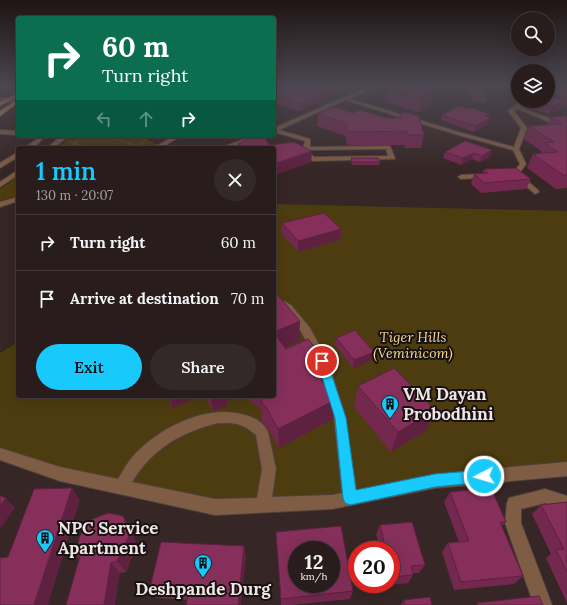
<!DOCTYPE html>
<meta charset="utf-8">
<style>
:root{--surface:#281c1c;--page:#342929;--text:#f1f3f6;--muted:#a5a1a3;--line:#443a3b;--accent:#18cafc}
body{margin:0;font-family:Lora,serif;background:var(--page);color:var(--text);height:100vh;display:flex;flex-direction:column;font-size:15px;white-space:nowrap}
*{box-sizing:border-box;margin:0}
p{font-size:13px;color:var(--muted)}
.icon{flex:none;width:22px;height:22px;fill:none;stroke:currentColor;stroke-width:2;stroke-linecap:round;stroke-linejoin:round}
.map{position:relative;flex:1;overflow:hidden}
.side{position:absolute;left:16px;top:146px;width:260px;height:252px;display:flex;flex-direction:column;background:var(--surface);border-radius:4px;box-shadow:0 4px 16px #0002,0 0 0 1px var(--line)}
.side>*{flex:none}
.top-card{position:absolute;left:16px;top:16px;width:260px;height:122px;border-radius:4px;box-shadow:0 4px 16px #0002,0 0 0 1px var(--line);background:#0b6e4f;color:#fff;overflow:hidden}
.controls{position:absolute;left:511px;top:12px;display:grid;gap:8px}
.controls a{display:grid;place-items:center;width:44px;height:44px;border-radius:50%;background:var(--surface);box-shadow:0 4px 16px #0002,0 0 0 1px var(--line);font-size:20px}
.speed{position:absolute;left:288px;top:541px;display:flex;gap:8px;font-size:20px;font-weight:700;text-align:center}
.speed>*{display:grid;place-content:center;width:52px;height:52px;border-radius:50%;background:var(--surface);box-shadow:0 4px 16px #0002,0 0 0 1px var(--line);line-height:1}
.speed small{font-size:10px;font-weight:400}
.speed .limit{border:6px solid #d22;background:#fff;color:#111}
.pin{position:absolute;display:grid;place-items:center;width:34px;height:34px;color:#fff;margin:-17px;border:2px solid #fff;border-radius:50%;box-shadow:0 1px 4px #0007}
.me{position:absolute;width:44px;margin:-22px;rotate:265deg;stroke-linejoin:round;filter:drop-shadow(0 0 3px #0008)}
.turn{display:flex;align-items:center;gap:14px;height:84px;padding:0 20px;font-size:18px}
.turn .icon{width:52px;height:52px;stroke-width:2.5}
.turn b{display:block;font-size:28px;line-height:34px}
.lanes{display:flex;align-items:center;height:38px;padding:0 20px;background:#0003;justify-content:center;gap:20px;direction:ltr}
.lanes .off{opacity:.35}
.round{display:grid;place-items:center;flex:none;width:42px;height:42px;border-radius:21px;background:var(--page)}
.summary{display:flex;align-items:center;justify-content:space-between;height:68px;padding:0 20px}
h1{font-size:24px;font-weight:600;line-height:30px;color:var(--accent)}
.button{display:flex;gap:8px;margin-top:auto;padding:8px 20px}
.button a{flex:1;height:46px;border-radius:24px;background:var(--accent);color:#111;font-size:16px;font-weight:600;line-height:46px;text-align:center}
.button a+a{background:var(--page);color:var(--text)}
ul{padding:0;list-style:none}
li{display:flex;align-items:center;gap:12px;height:56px;padding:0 20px;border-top:1px solid var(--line)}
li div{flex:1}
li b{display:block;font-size:15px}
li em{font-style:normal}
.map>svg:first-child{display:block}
.green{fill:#4d3c0f}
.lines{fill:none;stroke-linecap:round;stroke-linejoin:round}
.minor-casing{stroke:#504140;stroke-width:2}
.major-casing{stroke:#504140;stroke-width:2}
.path-far1{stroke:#7f7170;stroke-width:1;stroke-dasharray:0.5 1.5;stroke-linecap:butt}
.path{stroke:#7f7170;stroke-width:1.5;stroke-dasharray:0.5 2;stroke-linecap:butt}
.minor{fill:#7f5d45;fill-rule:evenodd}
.major{fill:#d38d59;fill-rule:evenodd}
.wall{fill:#73284e}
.shaded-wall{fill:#5e2140}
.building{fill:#862f5b;stroke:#5e2140;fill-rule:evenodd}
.route{fill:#18cafc;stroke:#1083a4}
.labels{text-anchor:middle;stroke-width:4;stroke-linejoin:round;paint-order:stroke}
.park-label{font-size:14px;font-style:italic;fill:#f7d992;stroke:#181111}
.near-poi-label{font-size:17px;font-weight:bold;fill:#f0e6e5;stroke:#181111;text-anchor:start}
</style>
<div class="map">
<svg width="567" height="605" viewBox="0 0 567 605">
<rect width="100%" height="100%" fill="#362625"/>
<path class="green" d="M72 136H139L161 146 156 148H56Z
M18 176V196L0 201V189Z
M274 204 567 211V469L350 498 215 507 0 454V353L18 342V396H274Z"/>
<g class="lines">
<g class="minor-casing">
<path id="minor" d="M370 86H376L350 99 462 133 514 147 521 128 508 111 521 101H527L520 107 567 125V129L517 109 514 111 527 128 519 149 526 164 519 174 538 190 539 192 535 194 512 174 520 164 513 150 458 135 345 100 279 130 310 139V147L390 146 395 158 394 159 313 161 303 154 302 150 274 152V148L303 147 305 141 274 132V128ZM386 149 388 156 314 157 308 152 309 150Z
M0 98 18 99V103L0 102Z
M0 130 18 131V135L0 134Z
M38 136H44C40 144 33 148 24 148L37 139Z
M61 136H68L54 148H47Z
M174 136H181L161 148H153Z
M254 136H263L228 148H219Z
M18 152V157L0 168V163Z
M18 170V175L0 187V182Z
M487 174 489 175V177L461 179 458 177 461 175Z
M18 197V201L0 207V202Z
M280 299 291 305 310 328 328 361 346 418 356 490 435 474 567 462V476L435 488 332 509 215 515 60 481 0 460V448L60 467 118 479C124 469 130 458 139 450 165 425 209 404 245 415 254 417 264 423 268 432L276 469 272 497 332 495 342 493 334 418 316 361 302 333 283 309 279 306 274 307V300ZM218 423C236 423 242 423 256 435L262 469 257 498 215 499 132 482C152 449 181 432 218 423Z
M545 489 567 496V510L545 503 521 509V523L552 605H534L505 523 507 503 509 498Z"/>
</g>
<g class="major-casing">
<path id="major" d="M18 93V96L0 106V102Z
M18 99V103L0 116V111Z"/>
</g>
<path class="path-far1" d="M69 142C77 143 80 139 87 138 101 136 118 138 131 144
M73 144H77
M141 144 150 136"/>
<path class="path" d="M129 143 137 147 142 143
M66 148 75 143 89 148
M91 148 96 146 101 148"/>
<use href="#minor" class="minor"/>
<use href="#major" class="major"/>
</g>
<path class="wall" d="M277 86H351V88L300 111 276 104 274 105Z
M465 86H481L485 91V93L487 97 486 102H475L465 88Z
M550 86H567V106H566L564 104 562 108 549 114 526 107 529 101H548L560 98Z
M389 88 432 91 430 106 418 112 386 102Z
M18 102V112L15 104Z
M353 113 386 118H399L400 113 424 135 421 148H405L404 145H347L345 136 317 126 318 114Z
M442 115 488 117V124L474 132 441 120Z
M567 116V188L556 189 527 168 533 154 540 153 541 151 524 139 529 126 547 125 550 117Z
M246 136 269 145 312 151 311 162 274 175V148H238V144L246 140Z
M465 141 490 157 480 162 472 159 461 165 443 158 445 152Z
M351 158 380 162 379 165H352L351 162Z
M484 169 531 179 526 189 481 193 471 184 474 174 483 173Z
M282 223 341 229 340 240 298 252 282 234Z
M274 295 299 341 285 347 286 349 317 356 319 366 328 377 326 388 335 400 333 419 279 448 268 428 262 422V412L260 408 245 398H234L227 401V406L213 411 205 396H274Z
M336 338 374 352 372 360 353 368 335 345Z
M358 386 435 410 426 431 391 452 354 407Z
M167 396H199L173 408Z
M450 492 506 522 502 526 523 576 514 584 454 590 442 552 448 543 459 542 444 502Z
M567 502V603L546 558 551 554 532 514 541 505Z
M123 516 131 529 137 545 126 572 120 573 79 559 77 557Z
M380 525 425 565 419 573H413V575L408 583 388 585V584H391V550H380L376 534Z
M276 532 353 591 350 599 292 605H281Z
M244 546 246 558 187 600 157 598 150 588Z
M404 600 432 605H401Z"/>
<path class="shaded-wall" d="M339 86H351V88L300 111 301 103Z
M433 88 432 92 433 91 430 106 418 112 421 97 429 90Z
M276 96V104L274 105V97Z
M565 100 562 108 549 114 553 106Z
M489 114 488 119 490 118 488 124 474 132 476 126 485 116Z
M492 150 490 157 480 162 482 156Z
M312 151 311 162 274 175V164Z
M474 153 472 159 461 165 463 158Z
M341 229 340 240 298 252V241Z
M300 321 299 341 274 352V332Z
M318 351 317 361 320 359 318 380 314 353Z
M374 352 372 360 353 368 354 360Z
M328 377 325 397 321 380Z
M169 396H199L173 408Z
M210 396H233L234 398 227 401V406L213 411Z
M335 400 333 419 279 448 278 429Z
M435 410 426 431 391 452 398 432Z
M72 488 80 500 48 605H34Z
M6 498 15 508 0 529V506Z
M123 516 131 529 137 545 126 572 117 561Z
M244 546 246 558 241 605H238Z
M111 563 120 573 115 605H104Z"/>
<path class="building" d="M277 86H339L301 103 276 96 274 97V88Z
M390 86H433V88L429 90 433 91 421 97 389 88Z
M469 86H481L485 91H483L487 97H476Z
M558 86H567V96Z
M548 95 565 100 553 106 536 101H548Z
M459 106 469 109 472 108 489 114 485 116 490 118 476 126 442 115Z
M333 107 353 113 360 110 386 118H401L400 113H408L419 116 424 135H408L407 131 348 132 346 123 318 114Z
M566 116H567V175H563L533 154 558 152 545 143 554 142 529 126 562 124 550 117Z
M246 136 259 137 264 136 269 145 294 142 312 151 274 164V148H243L238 144 246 140Z
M465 141 492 150 482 156 474 153 463 158 445 152Z
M351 158H378L380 162H352Z
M516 168 531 179 484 183 474 174 488 173 484 169Z
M324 213 341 229 298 241 282 223Z
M277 294 300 321 274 332V295Z
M355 330 374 352 354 360 336 338Z
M274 333 286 349 308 339 318 351 314 353 320 359 315 362 328 377 321 380 335 400 278 429 267 408 261 402 262 396H274Z
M394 368 435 410 398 432 358 386Z
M72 488 34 605H0V558L8 557 34 489Z
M491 488 506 522H500L523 576 461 582 448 543 469 541 450 492Z
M0 496 6 498 0 506Z
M567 502V572L556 550 564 549 541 505Z
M108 513 123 516 130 534 117 561 111 563 104 605H66L80 556 77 557 79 538 88 521Z
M412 522 425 565 411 566 413 575 393 577 391 571V550H386L380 525Z
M341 526 353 591 281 599 276 532ZM297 550H331V584H297Z
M161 542 244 546 238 605H186L189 590 150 588Z
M539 596 543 605H478L477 603Z
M430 597 432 605H405L404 600Z"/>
<linearGradient id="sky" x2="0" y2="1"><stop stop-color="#1e1514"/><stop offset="0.5" stop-color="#4c4751"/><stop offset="1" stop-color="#4c4751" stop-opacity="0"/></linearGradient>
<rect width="567" height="171" fill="url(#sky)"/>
<path class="route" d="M322 357 326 358 346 418 356 490 435 474 484 470 489 472 491 476 489 481 484 482 435 487 350 505 345 503 343 498 335 418 317 361 318 358Z"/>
<defs>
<g id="building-pin" transform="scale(0.9)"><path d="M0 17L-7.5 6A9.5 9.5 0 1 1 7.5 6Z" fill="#18cafc" stroke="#181111"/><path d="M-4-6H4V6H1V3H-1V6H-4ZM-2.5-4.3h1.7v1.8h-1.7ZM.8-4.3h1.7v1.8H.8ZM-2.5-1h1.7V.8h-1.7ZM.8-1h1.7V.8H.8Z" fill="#111"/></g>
</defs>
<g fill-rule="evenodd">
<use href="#building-pin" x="390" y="404"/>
<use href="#building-pin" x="45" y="538"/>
<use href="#building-pin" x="203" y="563"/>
</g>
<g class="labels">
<g class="park-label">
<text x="413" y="342">Tiger Hills<tspan x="413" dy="16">(Veminicom)</tspan></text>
</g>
<g class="near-poi-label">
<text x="403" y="400">VM Dayan<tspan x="403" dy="20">Probodhini</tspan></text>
<text x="58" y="534">NPC Service<tspan x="58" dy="20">Apartment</tspan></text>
<text x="203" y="595" text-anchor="middle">Deshpande Durg</text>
</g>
</g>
</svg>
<div class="controls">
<a><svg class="icon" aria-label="search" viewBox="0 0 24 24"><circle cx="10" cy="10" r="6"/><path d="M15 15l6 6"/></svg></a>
<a><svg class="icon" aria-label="layers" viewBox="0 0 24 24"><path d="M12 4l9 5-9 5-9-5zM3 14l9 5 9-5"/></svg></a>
</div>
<div class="speed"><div>12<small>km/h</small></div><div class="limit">20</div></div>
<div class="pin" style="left:322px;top:361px;background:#d93025"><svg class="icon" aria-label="arrive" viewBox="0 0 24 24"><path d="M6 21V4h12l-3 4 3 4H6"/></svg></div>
<svg class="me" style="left:484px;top:476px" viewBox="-20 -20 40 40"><circle r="17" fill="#18cafc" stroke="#fff" stroke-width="3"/><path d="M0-11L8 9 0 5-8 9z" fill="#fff"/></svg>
<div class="top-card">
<div class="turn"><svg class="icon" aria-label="right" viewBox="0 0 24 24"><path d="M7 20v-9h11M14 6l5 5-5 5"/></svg><div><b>60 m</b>Turn right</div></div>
<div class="lanes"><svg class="icon off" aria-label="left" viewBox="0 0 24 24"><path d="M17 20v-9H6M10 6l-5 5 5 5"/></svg><svg class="icon off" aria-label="ahead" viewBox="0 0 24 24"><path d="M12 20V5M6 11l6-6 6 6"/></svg><svg class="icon" aria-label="right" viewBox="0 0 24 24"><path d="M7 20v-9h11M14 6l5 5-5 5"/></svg></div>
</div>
<section class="side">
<div class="summary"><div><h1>1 min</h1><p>130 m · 20:07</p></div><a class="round"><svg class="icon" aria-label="close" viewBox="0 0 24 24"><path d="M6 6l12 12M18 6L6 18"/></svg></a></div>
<ul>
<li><svg class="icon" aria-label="right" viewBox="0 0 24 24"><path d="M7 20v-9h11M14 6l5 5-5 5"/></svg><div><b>Turn right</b></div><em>60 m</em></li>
<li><svg class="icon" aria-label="arrive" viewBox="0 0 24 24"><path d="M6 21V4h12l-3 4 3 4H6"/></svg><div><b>Arrive at destination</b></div><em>70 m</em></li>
</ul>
<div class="button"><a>Exit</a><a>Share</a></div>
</section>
</div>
